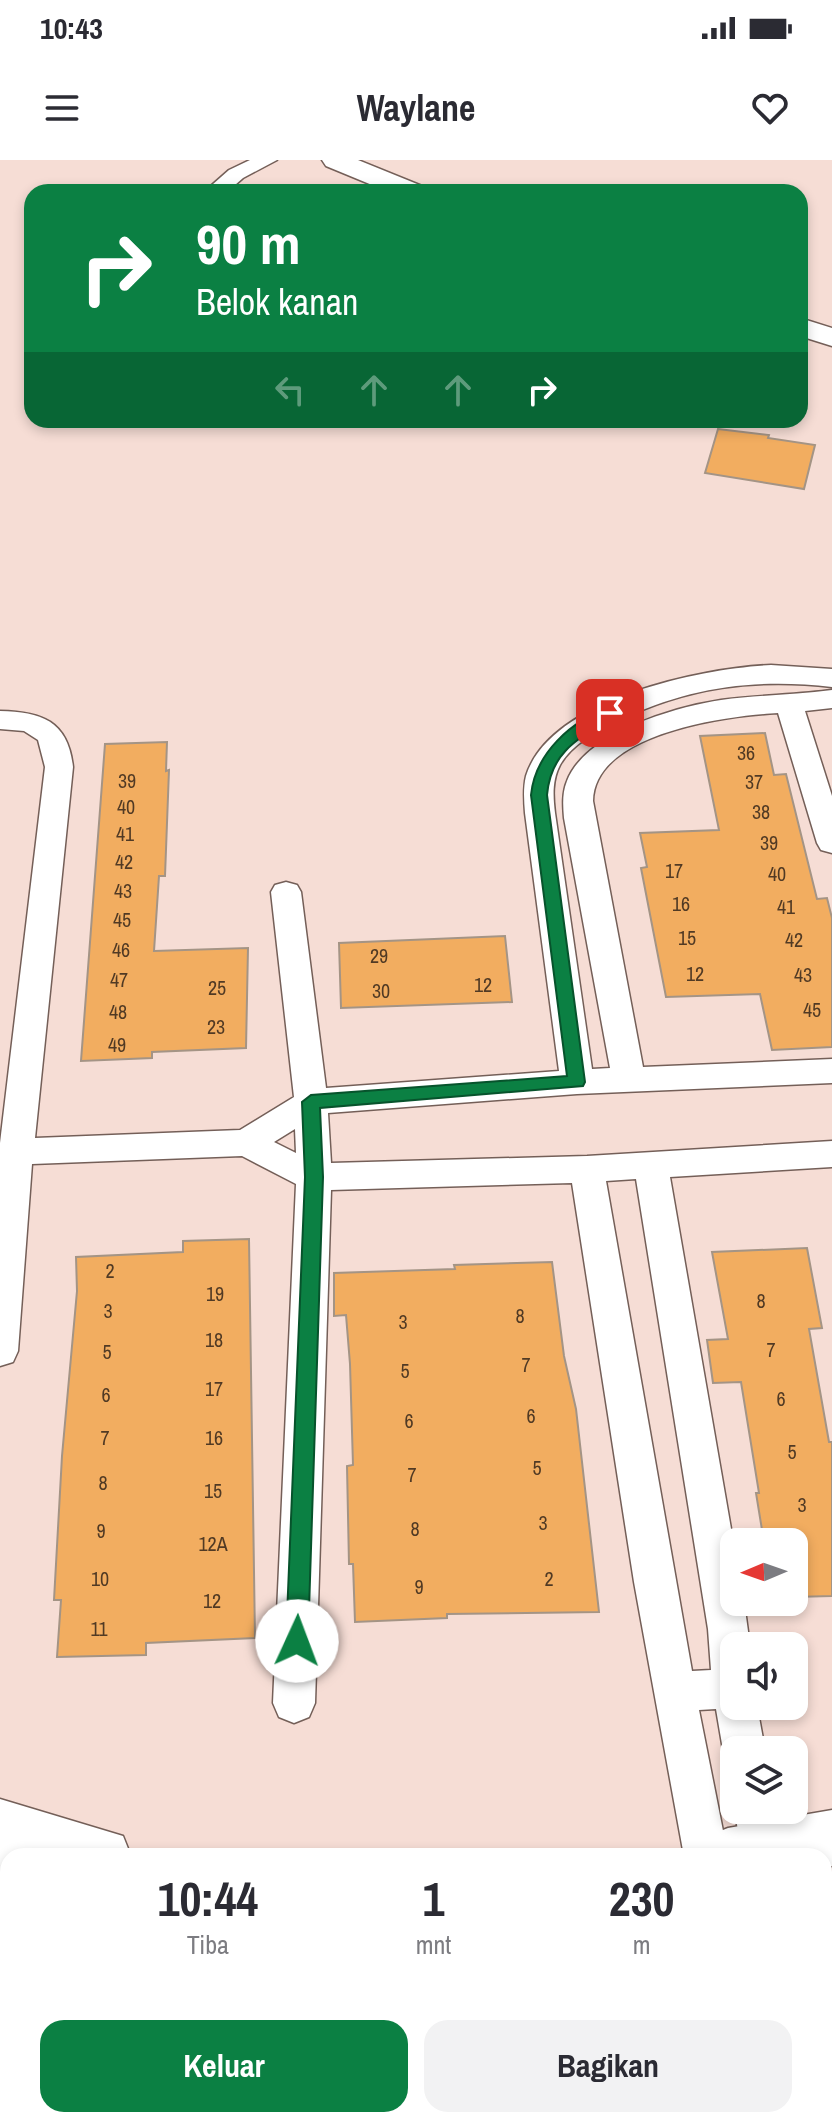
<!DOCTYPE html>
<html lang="id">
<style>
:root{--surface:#fff;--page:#f2f2f3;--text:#2b2b33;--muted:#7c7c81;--accent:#0b8043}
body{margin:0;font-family:"Archivo Narrow",sans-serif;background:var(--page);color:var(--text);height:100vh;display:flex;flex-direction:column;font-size:30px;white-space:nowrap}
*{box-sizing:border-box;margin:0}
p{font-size:26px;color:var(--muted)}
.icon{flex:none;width:44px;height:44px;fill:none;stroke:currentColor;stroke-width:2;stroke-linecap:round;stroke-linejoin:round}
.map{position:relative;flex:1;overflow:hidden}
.side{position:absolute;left:0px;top:1688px;width:832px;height:280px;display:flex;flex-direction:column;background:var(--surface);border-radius:24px 24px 0 0;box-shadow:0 4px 12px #0003}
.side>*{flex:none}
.top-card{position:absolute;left:24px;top:24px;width:784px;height:244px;border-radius:24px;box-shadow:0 4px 12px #0003;background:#0b8043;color:#fff;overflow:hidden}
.needle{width:52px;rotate:268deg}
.fabs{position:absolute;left:720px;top:1368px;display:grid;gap:16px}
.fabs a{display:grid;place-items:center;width:88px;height:88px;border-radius:16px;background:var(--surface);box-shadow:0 4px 12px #0003;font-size:40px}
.pin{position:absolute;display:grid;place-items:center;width:68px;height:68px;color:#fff;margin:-34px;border-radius:16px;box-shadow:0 4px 12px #0006}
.me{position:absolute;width:88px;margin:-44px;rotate:2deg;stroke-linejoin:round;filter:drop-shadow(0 0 6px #0008)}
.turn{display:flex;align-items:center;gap:28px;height:168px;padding:0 40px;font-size:36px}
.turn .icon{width:104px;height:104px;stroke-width:2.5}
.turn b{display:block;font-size:56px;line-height:68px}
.lanes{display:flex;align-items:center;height:76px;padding:0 40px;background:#0003;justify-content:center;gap:40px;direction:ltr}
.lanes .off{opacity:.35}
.eta{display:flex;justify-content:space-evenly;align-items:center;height:136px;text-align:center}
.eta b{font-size:48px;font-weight:700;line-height:56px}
.primary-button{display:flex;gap:16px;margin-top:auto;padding:16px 40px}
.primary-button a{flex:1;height:92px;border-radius:24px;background:var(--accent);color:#fff;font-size:32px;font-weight:700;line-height:92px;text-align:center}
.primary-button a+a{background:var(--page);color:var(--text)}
.status{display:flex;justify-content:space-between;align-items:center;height:56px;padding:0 40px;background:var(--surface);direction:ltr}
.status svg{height:22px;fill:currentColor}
header{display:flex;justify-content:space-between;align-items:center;height:104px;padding:0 40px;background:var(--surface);font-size:36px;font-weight:700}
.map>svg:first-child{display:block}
.building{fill:#f2ad60;stroke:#a49485;stroke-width:2}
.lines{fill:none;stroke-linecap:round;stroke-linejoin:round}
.street-casing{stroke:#745f58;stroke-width:3}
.secondary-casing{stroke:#745f58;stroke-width:3}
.street{fill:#fff;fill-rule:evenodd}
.secondary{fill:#fff;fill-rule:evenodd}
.route{fill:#0b8043;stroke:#07532c;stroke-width:2}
.labels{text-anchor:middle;stroke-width:6;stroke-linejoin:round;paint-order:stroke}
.number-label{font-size:20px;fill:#513a24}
</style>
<div class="status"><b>10:43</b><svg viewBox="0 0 49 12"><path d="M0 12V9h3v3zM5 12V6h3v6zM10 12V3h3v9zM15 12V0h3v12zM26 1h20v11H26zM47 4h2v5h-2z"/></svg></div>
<header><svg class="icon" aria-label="menu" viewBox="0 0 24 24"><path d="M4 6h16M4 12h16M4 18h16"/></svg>Waylane<svg class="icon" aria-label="heart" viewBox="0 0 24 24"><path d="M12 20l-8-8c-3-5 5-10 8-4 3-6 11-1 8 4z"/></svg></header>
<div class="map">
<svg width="832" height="1968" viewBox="0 0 832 1968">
<rect width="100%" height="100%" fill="#f6ddd5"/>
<path class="building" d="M718 269 769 275 768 278 815 285 804 329 705 313Z
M765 573 774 615 786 614 817 739 827 738 832 758V887L772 890 760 834 666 837 641 708 647 707 640 673 719 670 700 576Z
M167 582 166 611 169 610 165 716H159L154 791 248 788 246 888 152 892V898L81 901 105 584Z
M505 776 512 842 341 848 339 783Z
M249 1079 255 1478 146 1483V1495L57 1497 61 1440H54L62 1296 77 1131 76 1097 183 1092V1081Z
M807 1088 822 1168 809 1169 829 1282H832V1436L794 1437V1376H763L756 1333H759L741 1222 713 1223 707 1180 728 1179 712 1092Z
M552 1102 564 1196 576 1249 599 1452 447 1454V1458L355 1462 353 1404H349L347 1306 353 1305 350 1204 346 1155 334 1156V1113L455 1109 454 1105Z"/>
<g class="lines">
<g class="street-casing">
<path id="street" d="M250 0H277L243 18 227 32H204L229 10Z
M771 505 832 509V527C755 518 688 527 618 561 597 571 572 584 560 605 552 620 553 637 555 653L592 909 610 908 564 658C563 646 562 633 567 621 585 573 675 547 721 540 758 535 795 535 832 530V548L805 551 832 636V693L821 690 817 683 778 553C726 556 594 573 593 641L643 907 832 899V923L577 934 328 953 331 1003 587 996 832 981V1007L670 1017 734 1386V1442H744L750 1486H734V1546H757L765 1590H734V1606L729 1604 723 1590 716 1549 699 1550 728 1696H684L634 1422 572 1023 331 1030 315 1543 309 1557 294 1563 279 1557 273 1543 296 1024 242 996 32 1004 18 1191 13 1202 0 1206V983L45 607 38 580 24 571 0 569V551C42 552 68 561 73 607L35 978 240 970 294 937 271 732 275 725 286 722 297 725 301 732 326 928 559 911 525 653C524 641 523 628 526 616 550 539 702 508 771 505ZM295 969 296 993 274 982ZM636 1019 708 1469 711 1510 692 1511 606 1021Z
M734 1649 777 1650 785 1691 783 1696H743Z"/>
</g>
<g class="secondary-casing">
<path id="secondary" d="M322 0H358L422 26 425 32H389L326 6Z
M800 158 832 168V186L800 176Z
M0 1639 123 1676 131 1696H8V1745L0 1749Z
M832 1650V1706L824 1707V1696H700L708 1676 728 1668Z
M832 1769V1827L824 1829V1771Z
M0 1777 8 1779V1837L0 1835Z
M824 1933 832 1937V1968H787L783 1960H824Z"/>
</g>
<use href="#street" class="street"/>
<use href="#secondary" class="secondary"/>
</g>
<path class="route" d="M610 548 615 549V556C580 578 551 590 547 635L585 922 583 926 320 948 323 1017 308 1481 304 1488 297 1491 289 1488 286 1481 305 1017 302 942 311 935 567 916 531 635C535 594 571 560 610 548Z"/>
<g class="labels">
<g class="number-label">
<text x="746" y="600">36</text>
<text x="127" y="628">39</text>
<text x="754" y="629">37</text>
<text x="126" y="654">40</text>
<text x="761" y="659">38</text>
<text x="125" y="681">41</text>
<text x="769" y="690">39</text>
<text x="124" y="709">42</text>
<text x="674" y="718">17</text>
<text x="777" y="721">40</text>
<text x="123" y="738">43</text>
<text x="681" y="751">16</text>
<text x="786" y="754">41</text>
<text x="122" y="767">45</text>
<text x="687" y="785">15</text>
<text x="794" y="787">42</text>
<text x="121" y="797">46</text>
<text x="379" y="803">29</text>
<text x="695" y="821">12</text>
<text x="803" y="822">43</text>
<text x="119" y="827">47</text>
<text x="483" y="832">12</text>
<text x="217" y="835">25</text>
<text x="381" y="838">30</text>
<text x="812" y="857">45</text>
<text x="118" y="859">48</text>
<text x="216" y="874">23</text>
<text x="117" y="892">49</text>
<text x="110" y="1118">2</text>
<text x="215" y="1141">19</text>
<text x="761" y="1148">8</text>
<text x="108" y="1158">3</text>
<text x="520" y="1163">8</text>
<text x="403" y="1169">3</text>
<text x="214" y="1187">18</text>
<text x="771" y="1197">7</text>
<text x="107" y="1199">5</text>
<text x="526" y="1212">7</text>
<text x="405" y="1218">5</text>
<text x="214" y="1236">17</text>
<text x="106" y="1242">6</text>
<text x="781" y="1246">6</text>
<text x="531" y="1263">6</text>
<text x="409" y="1268">6</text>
<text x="105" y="1285">7</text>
<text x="214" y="1285">16</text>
<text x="792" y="1299">5</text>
<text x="537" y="1315">5</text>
<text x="412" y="1322">7</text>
<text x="103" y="1330">8</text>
<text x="213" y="1338">15</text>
<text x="802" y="1352">3</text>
<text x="543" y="1370">3</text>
<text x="415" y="1376">8</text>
<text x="101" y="1378">9</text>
<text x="213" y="1391">12A</text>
<text x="100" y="1426">10</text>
<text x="549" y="1426">2</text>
<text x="419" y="1434">9</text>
<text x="212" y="1448">12</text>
<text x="99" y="1476">11</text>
</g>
</g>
</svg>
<div class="fabs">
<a><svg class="needle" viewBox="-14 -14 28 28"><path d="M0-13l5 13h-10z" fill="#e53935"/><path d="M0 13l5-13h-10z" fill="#7c7c81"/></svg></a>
<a><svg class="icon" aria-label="sound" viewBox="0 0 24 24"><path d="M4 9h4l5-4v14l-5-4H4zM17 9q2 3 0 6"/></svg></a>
<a><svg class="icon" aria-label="layers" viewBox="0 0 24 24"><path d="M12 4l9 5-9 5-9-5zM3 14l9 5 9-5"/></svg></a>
</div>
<div class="pin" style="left:610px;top:553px;background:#d93025"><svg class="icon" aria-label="arrive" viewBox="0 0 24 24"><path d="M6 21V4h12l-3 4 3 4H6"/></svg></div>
<svg class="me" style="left:297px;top:1481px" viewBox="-20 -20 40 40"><circle r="19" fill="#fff"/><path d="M0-13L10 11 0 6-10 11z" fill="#0b8043"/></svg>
<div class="top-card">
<div class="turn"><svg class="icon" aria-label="right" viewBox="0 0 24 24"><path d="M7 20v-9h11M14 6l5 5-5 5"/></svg><div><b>90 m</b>Belok kanan</div></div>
<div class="lanes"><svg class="icon off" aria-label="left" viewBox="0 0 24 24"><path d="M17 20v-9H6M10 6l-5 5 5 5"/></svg><svg class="icon off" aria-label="ahead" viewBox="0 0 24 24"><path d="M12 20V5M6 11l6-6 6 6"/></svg><svg class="icon off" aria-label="ahead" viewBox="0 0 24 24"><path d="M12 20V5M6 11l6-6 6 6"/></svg><svg class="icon" aria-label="right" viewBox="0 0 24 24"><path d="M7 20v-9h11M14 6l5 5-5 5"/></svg></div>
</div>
<section class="side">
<div class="eta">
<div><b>10:44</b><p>Tiba</p></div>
<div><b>1</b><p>mnt</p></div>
<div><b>230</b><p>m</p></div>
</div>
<div class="primary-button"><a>Keluar</a><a>Bagikan</a></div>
</section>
</div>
